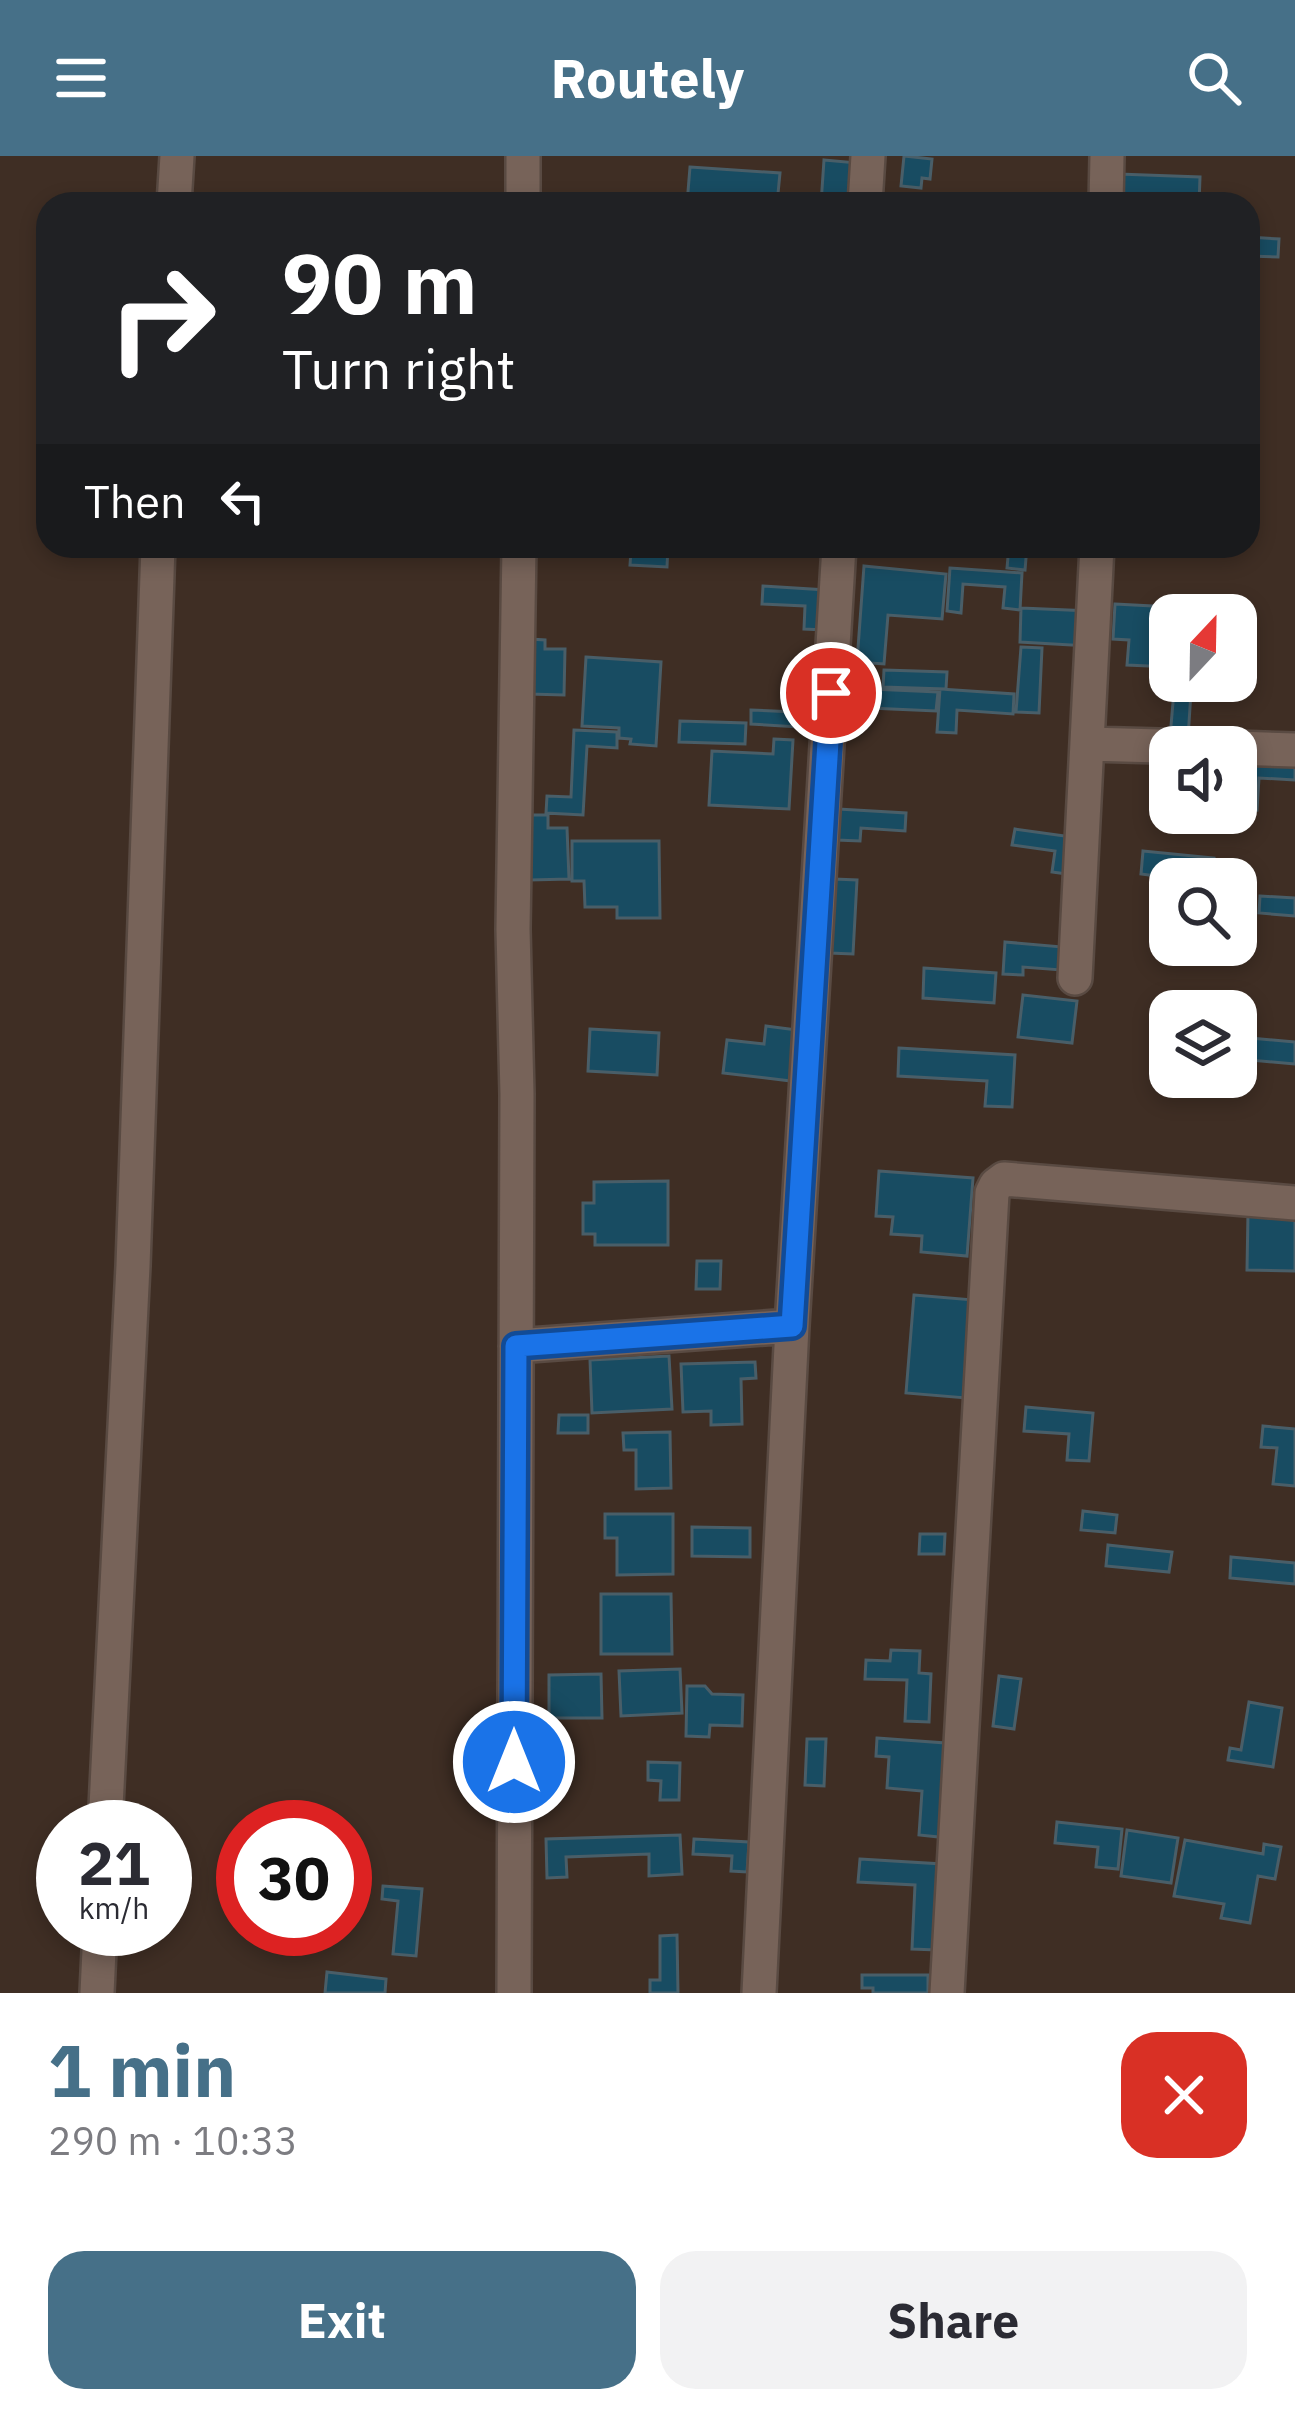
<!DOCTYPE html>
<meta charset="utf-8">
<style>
:root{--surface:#fff;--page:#f2f2f3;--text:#2b2b33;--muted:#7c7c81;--accent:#467088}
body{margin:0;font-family:"IBM Plex Sans",sans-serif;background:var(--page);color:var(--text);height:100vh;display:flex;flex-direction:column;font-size:45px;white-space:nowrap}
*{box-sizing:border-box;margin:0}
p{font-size:39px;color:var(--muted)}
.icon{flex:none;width:66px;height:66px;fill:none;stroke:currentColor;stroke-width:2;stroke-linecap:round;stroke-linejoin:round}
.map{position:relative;height:1837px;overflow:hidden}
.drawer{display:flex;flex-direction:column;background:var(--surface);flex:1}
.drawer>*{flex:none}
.hud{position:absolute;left:36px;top:36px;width:1224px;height:366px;border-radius:36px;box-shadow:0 6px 18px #0003;background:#202124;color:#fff;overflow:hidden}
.needle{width:78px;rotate:22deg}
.buttons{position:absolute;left:1149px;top:438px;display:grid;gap:24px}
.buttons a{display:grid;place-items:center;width:108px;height:108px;border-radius:24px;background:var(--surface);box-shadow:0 6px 18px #0003;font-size:60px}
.speed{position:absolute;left:36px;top:1644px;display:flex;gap:24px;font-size:60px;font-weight:700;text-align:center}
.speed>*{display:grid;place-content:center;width:156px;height:156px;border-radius:50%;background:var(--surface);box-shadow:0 6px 18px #0003;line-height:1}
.speed small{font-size:30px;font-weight:400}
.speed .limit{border:18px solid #d22;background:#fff;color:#111}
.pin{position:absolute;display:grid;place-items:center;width:102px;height:102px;color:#fff;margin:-51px;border:6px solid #fff;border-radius:50%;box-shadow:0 3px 12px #0007}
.me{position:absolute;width:132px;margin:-66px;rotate:0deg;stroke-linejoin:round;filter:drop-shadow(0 0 9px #0008)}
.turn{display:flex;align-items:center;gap:42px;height:252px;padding:0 48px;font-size:54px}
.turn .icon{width:156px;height:156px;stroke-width:2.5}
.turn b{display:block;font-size:84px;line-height:102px}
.then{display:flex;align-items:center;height:114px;padding:0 48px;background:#0003;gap:24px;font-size:45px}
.round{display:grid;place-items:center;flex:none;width:126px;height:126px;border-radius:36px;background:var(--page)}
.head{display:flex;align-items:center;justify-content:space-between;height:204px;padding:0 48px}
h1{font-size:72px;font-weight:700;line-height:90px;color:var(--accent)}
.button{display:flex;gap:24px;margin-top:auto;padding:24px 48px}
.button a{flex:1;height:138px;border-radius:36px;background:var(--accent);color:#fff;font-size:48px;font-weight:700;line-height:138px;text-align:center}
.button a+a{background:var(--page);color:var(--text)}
header{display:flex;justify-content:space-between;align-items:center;height:156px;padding:0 48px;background:var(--accent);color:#fff;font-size:54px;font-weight:700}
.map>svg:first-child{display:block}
.building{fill:#184c62;stroke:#495e68;stroke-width:3}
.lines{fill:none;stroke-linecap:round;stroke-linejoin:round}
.minor-casing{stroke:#594a42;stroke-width:38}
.minor{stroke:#776359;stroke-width:33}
.route-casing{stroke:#114b97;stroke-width:30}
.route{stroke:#1a73e8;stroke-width:21}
</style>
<header><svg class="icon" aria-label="menu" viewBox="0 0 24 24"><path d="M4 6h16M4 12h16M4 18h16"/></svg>Routely<svg class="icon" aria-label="search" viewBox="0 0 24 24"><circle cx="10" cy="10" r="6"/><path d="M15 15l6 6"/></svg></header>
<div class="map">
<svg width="1295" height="1837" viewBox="0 0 1295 1837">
<rect width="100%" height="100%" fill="#3f2e24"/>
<path class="building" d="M904 0 932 3 930 23 922 22 921 32 901 30Z
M824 4 858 7 854 48H821Z
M690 11 780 17 777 48H687Z
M1118 18 1200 21 1199 48H1171V40H1137V48H1117Z
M1248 81 1279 83 1278 101 1248 100Z
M598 390H668L667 411 630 409 631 395 598 393Z
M1009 390H1027L1025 414 1007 412Z
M864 410 946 418 942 463 888 459 884 508 857 506Z
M950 412 1022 417 1020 454 1003 452 1005 431 963 428 961 457 947 455Z
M763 430 826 434 824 474 804 473 805 450 762 448Z
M1115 448 1190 452 1189 459H1170V511L1127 509 1129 484 1113 483Z
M1021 452 1090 455 1088 490 1020 486Z
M530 483 545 484V493H565L564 539 529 538Z
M1021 491 1042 492 1039 557 1016 556Z
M586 501 661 506 656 590 630 588 631 583 619 582V572L582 570Z
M884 514 947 516 946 533 883 531Z
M871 533 938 536 936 555 870 552Z
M940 533 1014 538 1013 558 957 554 956 577 937 576Z
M1174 535 1191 536 1188 582 1170 581Z
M751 554 794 556 793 560 816 561 815 572 751 568Z
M680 565 746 567 745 588 679 586Z
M574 574 617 576V592L587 590 583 659 546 657 547 640 571 641Z
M774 583 793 584 789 653 709 649 712 595 773 598Z
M1236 601 1295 604V624L1259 622 1257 654 1236 652Z
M838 653 906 657 905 675 861 672 860 685 837 684Z
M529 659H548V672H567L569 723 530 724Z
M1015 673 1072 681 1067 718 1052 716 1055 695 1012 689Z
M572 685H659L660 762H617V751H585L584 725H572Z
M1143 695 1214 702 1212 723H1179L1141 718Z
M834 723 857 724 853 798 830 797Z
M1260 740 1295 742V760L1259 757Z
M1005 786 1063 791 1061 814 1023 811V819L1003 818Z
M924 812 996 817 994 847 923 842Z
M1023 839 1077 845 1072 887 1018 881Z
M766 870 797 874 791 925 723 917 727 884 764 888Z
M590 873 659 877 657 919 588 915Z
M1250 882 1295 886V908L1249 904Z
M899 892 1015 899 1012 951 985 950 987 925 898 920Z
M879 1015 973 1022 967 1100 921 1096 922 1080 891 1078 893 1061 876 1060Z
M668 1025V1089H595V1078H583V1047H594V1026Z
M1248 1057 1295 1058V1115L1247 1114Z
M697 1105H721L720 1133H696Z
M914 1139 974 1144 966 1242 906 1237Z
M669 1200 672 1253 592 1257 590 1204Z
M755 1206 756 1222 741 1223 742 1268 711 1269V1255L683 1256 681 1208Z
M1026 1251 1093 1257 1089 1305 1067 1304 1069 1278 1024 1275Z
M559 1259H588V1277H558Z
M1263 1270 1295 1273V1330L1273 1328 1277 1292 1261 1291Z
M670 1276 671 1332 636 1333V1294H624L623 1277Z
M1083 1355 1117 1359 1115 1377 1081 1374Z
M605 1358H673V1418L617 1419V1382H605Z
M692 1371 750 1372V1401L692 1400Z
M920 1378H945L944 1398H919Z
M1108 1389 1172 1396 1169 1416 1106 1410Z
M1231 1401 1295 1407V1428L1230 1422Z
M601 1438H671L672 1498H601Z
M891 1494 920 1495 919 1517 931 1518 929 1566 905 1565 907 1524 865 1523 866 1504 890 1505Z
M680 1513 682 1557 621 1560 619 1515Z
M601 1518 602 1562H549V1519Z
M999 1520 1021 1523 1014 1573 993 1570Z
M687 1530H705L712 1538 743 1539 742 1570 710 1569 709 1581 686 1580Z
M1249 1546 1282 1552 1273 1611 1228 1604 1230 1592 1241 1594Z
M877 1582 945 1587 939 1681 919 1679 922 1635 887 1632 889 1601 876 1600Z
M807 1583H826L824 1630 805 1629Z
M648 1606 680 1607 679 1644H660L661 1625 648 1624Z
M1057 1666 1122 1673 1118 1713 1096 1711 1098 1691 1055 1687Z
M1127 1674 1178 1682 1171 1727 1121 1720Z
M680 1679 682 1718 649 1720V1698L566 1701 567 1721 547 1722 546 1683Z
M694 1683 749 1686 747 1716 731 1715 732 1700 693 1698Z
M1185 1684 1263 1698 1264 1688 1281 1691 1275 1723 1258 1720 1250 1767 1221 1762 1224 1748 1174 1740Z
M860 1703 942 1708 937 1794 912 1793 915 1729 858 1726Z
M383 1730 422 1733 416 1800 393 1798 398 1745 382 1743Z
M677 1779 678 1837H650V1824H660V1780Z
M327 1816 386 1823 385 1837H325Z
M862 1819H928V1837H873V1832H862Z"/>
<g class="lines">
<g class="minor-casing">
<path id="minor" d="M174 48 177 0
M523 48V0
M865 48 868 0
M1106 48 1107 0
M1088 588 1195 591
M1236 592 1295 594
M1075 822 1097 390
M516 1190 792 1170
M105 1671 133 1110 158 390
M97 1837 100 1773
M514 1837 517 938 513 773 519 390
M759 1837 792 1170 839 390
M947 1837 992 1037 996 1029 1004 1023 1295 1047"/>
</g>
<use href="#minor" class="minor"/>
</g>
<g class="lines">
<g class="route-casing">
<path id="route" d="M514 1606 516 1190 792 1170 831 537"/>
</g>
<use href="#route" class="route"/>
</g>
</svg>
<div class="buttons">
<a><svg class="needle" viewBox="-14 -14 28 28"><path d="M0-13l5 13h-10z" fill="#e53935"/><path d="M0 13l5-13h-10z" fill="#7c7c81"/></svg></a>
<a><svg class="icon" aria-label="sound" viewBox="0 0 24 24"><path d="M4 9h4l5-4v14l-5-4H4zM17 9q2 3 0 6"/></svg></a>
<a><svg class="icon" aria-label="search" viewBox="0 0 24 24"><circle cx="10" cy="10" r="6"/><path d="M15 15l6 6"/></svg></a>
<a><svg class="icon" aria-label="layers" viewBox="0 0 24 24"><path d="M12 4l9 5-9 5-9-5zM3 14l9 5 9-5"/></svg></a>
</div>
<div class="speed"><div>21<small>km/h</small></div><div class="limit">30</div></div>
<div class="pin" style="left:831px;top:537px;background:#d93025"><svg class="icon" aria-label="arrive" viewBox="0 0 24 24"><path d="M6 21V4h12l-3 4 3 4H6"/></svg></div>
<svg class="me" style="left:514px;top:1606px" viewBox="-20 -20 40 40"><circle r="17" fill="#1a73e8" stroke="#fff" stroke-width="3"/><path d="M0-11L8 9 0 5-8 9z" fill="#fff"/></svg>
<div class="hud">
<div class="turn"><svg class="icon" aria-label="right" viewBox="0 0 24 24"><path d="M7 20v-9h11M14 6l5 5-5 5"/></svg><div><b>90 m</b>Turn right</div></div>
<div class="then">Then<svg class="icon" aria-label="left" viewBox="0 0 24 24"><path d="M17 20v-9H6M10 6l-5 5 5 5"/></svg></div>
</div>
</div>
<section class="drawer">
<div class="head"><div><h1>1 min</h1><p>290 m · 10:33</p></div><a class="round" style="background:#d93025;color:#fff"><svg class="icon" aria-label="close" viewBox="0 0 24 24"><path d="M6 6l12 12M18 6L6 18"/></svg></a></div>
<div class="button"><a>Exit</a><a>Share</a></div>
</section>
